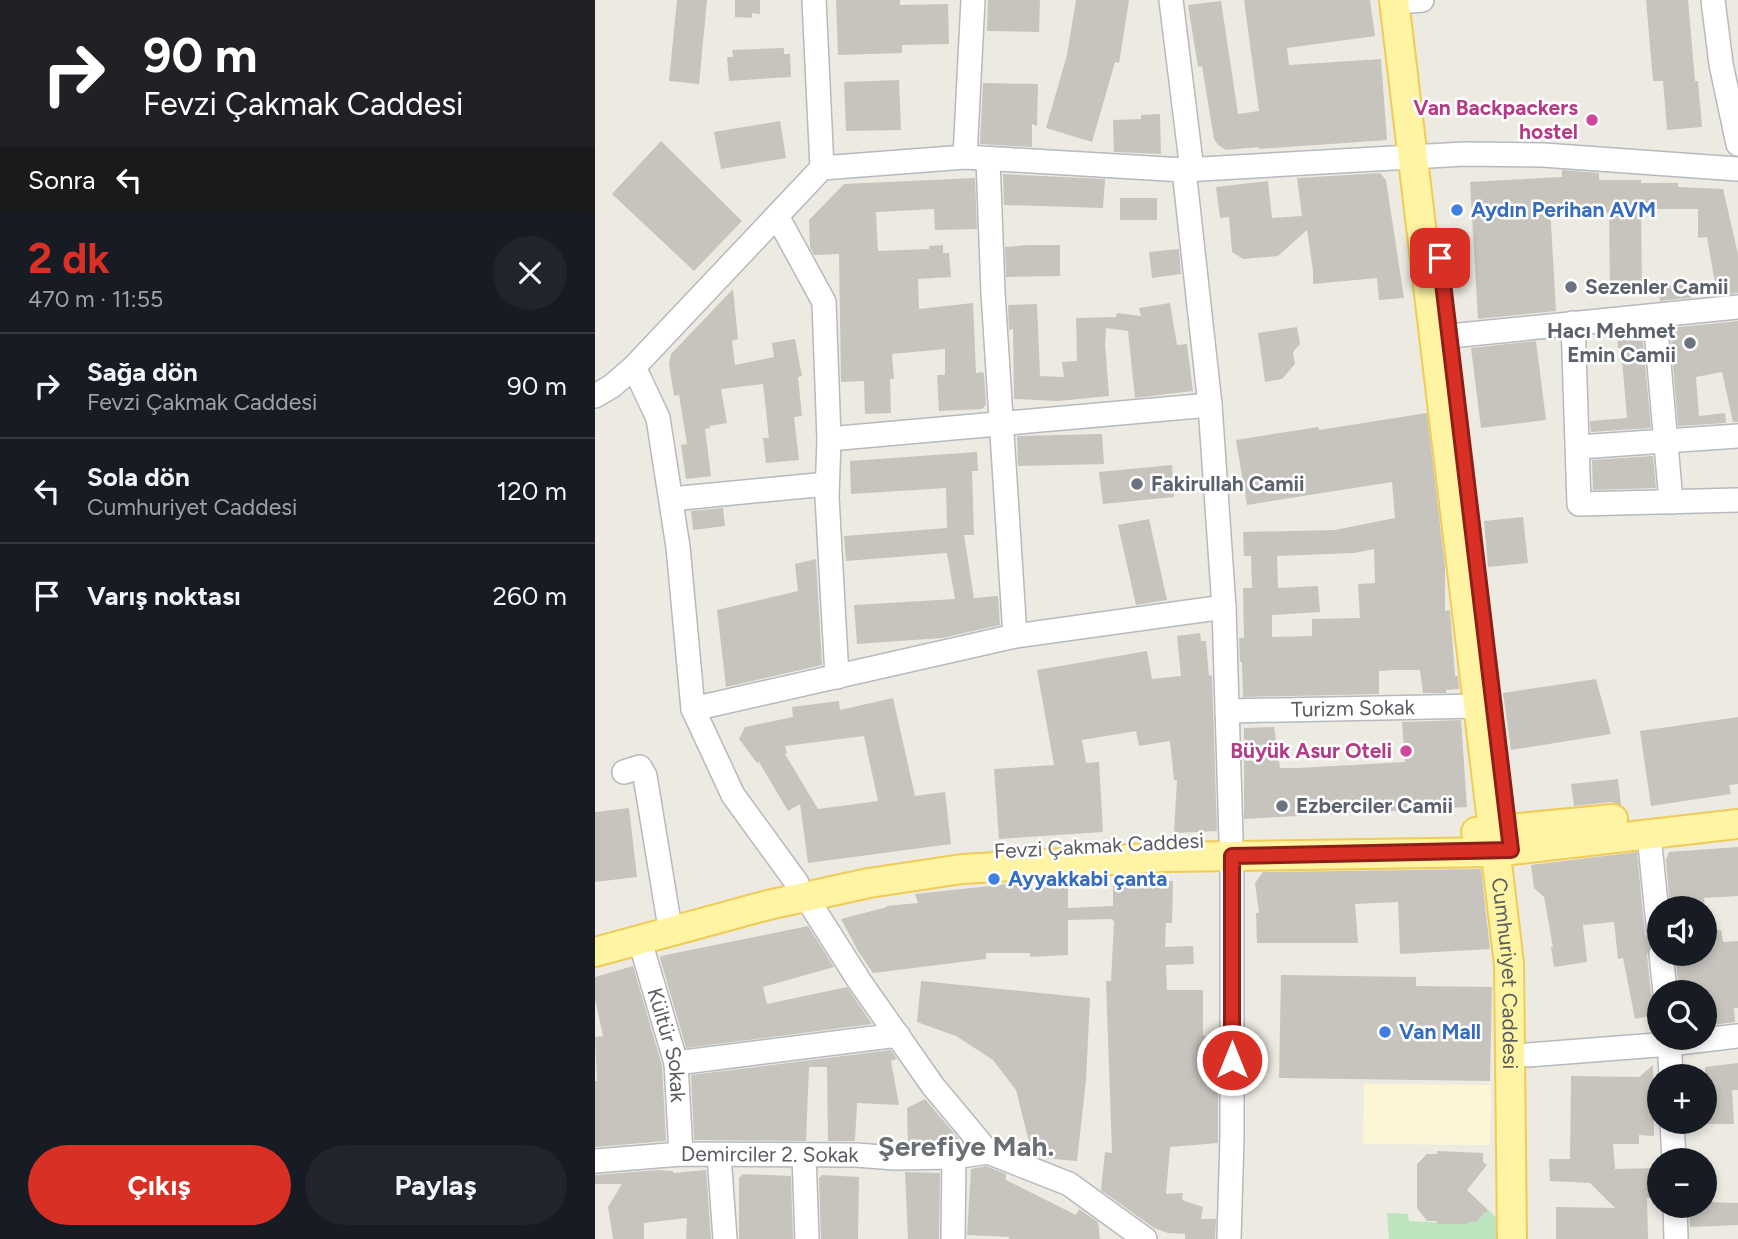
<!DOCTYPE html>
<html lang="tr">
<meta charset="utf-8">
<style>
:root{--surface:#171b24;--page:#20242c;--text:#f1f3f6;--muted:#9ea1a6;--line:#363941;--accent:#d93025}
body{margin:0;font-family:Figtree,sans-serif;background:var(--page);color:var(--text);height:100vh;display:flex;flex-direction:column;font-size:26px;white-space:nowrap}
*{box-sizing:border-box;margin:0}
p{font-size:23px;color:var(--muted)}
.icon{flex:none;width:38px;height:38px;fill:none;stroke:currentColor;stroke-width:2;stroke-linecap:round;stroke-linejoin:round}
.map{position:relative;flex:1;overflow:hidden}
.details{display:flex;flex-direction:column;background:var(--surface);width:595px}
.details>*{flex:none}
.guide{background:#202124;color:#fff;overflow:hidden}
.fabs{position:absolute;left:1052px;top:896px;display:grid;gap:14px}
.fabs a{display:grid;place-items:center;width:70px;height:70px;border-radius:50%;background:var(--surface);box-shadow:0 4px 10px #0003;font-size:35px}
.pin{position:absolute;display:grid;place-items:center;width:60px;height:60px;color:#fff;margin:-30px;border-radius:14px;box-shadow:0 4px 10px #0006}
.me{position:absolute;width:77px;margin:-38px;rotate:0deg;stroke-linejoin:round;filter:drop-shadow(0 0 5px #0008)}
.turn{display:flex;align-items:center;gap:24px;height:147px;padding:0 28px;font-size:32px}
.turn .icon{width:91px;height:91px;stroke-width:2.5}
.turn b{display:block;font-size:49px;line-height:60px}
.then{display:flex;align-items:center;height:66px;padding:0 28px;background:#0003;gap:14px;font-size:26px}
.round{display:grid;place-items:center;flex:none;width:74px;height:74px;border-radius:37px;background:var(--page)}
.overview{display:flex;align-items:center;justify-content:space-between;height:119px;padding:0 28px}
h1{font-size:42px;font-weight:700;line-height:52px;color:var(--accent)}
.button{display:flex;gap:14px;margin-top:auto;padding:14px 28px}
.button a{flex:1;height:80px;border-radius:42px;background:var(--accent);color:#fff;font-size:28px;font-weight:700;line-height:80px;text-align:center}
.button a+a{background:var(--page);color:var(--text)}
ul{padding:0;list-style:none}
li{display:flex;align-items:center;gap:21px;height:105px;padding:0 28px;border-top:2px solid var(--line)}
li div{flex:1}
li b{display:block;font-size:26px}
li em{font-style:normal}
main{display:flex;flex:1;min-height:0}
.map>svg:first-child{display:block}
.commercial{fill:#fdf6d5}
.green{fill:#bde4bf}
.building{fill:#c7c4be;fill-rule:evenodd}
.lines{fill:none;stroke-linecap:round;stroke-linejoin:round}
.minor-casing{stroke:#b6b9be;stroke-width:26}
.major-casing{stroke:#f0cb56;stroke-width:32}
.minor{stroke:#fff;stroke-width:23}
.major{stroke:#fef4a4;stroke-width:28}
.route-casing{stroke:#8d1f18;stroke-width:18}
.route{stroke:#d93025;stroke-width:12}
.hotel-dot{fill:#d1479c;stroke:#fff;stroke-width:2.5}
.shop-dot{fill:#3f7fe0;stroke:#fff;stroke-width:2.5}
.worship-dot{fill:#6b7280;stroke:#fff;stroke-width:2.5}
.labels{text-anchor:middle;stroke-width:5;stroke-linejoin:round;paint-order:stroke}
.hotel-label{font-size:21px;font-weight:bold;fill:#b23c85;stroke:#fff;text-anchor:end}
.shop-label{font-size:21px;font-weight:bold;fill:#366cbe;stroke:#fff;text-anchor:start}
.worship-label{font-size:21px;font-weight:bold;fill:#5b616d;stroke:#fff;text-anchor:start}
.street-label{font-size:21px;fill:#595d62;stroke:#fff}
.district-label{font-size:28px;font-weight:bold;fill:#6a6f74;stroke:#fff}
</style>
<main>
<section class="details">
<div class="guide">
<div class="turn"><svg class="icon" aria-label="right" viewBox="0 0 24 24"><path d="M7 20v-9h11M14 6l5 5-5 5"/></svg><div><b>90 m</b>Fevzi Çakmak Caddesi</div></div>
<div class="then">Sonra<svg class="icon" aria-label="left" viewBox="0 0 24 24"><path d="M17 20v-9H6M10 6l-5 5 5 5"/></svg></div>
</div>
<div class="overview"><div><h1>2 dk</h1><p>470 m · 11:55</p></div><a class="round"><svg class="icon" aria-label="close" viewBox="0 0 24 24"><path d="M6 6l12 12M18 6L6 18"/></svg></a></div>
<ul>
<li><svg class="icon" aria-label="right" viewBox="0 0 24 24"><path d="M7 20v-9h11M14 6l5 5-5 5"/></svg><div><b>Sağa dön</b><p>Fevzi Çakmak Caddesi</p></div><em>90 m</em></li>
<li><svg class="icon" aria-label="left" viewBox="0 0 24 24"><path d="M17 20v-9H6M10 6l-5 5 5 5"/></svg><div><b>Sola dön</b><p>Cumhuriyet Caddesi</p></div><em>120 m</em></li>
<li><svg class="icon" aria-label="arrive" viewBox="0 0 24 24"><path d="M6 21V4h12l-3 4 3 4H6"/></svg><div><b>Varış noktası</b></div><em>260 m</em></li>
</ul>
<div class="button"><a>Çıkış</a><a>Paylaş</a></div>
</section>
<div class="map">
<svg width="1143" height="1239" viewBox="0 0 1143 1239">
<rect width="100%" height="100%" fill="#eceae1"/>
<path class="commercial" d="M769 1084 896 1085 895 1145 768 1144Z"/>
<path class="green" d="M893 1210 908 1224 906 1239H794L792 1213 813 1214 814 1221 872 1224 873 1222H881Z"/>
<path class="building" d="M82 0H112L104 84 74 81Z
M140 0H165V14L157 13V18L140 17Z
M241 0H305V5L353 4 354 44 307 45V53L243 55Z
M393 0H445L444 32 392 31Z
M481 0H534L524 63 520 62 497 142 451 128 472 55Z
M649 0H775L780 36 692 48 694 65 786 59 792 140 664 149V147L631 150 623 145 619 139 607 66 603 67 593 5 626 1 643 114 664 111Z
M1051 0H1093L1100 81H1103L1107 127 1072 130 1068 81H1058Z
M189 48V54H195L196 77 134 81 132 57H138L137 50Z
M304 80 306 130 251 131 249 82Z
M388 83 443 84 442 126 437 124V147L385 144Z
M565 114 566 154 519 152 518 120 546 119V115Z
M185 121 191 158 126 169 119 132Z
M66 141 147 221 99 271 17 194Z
M967 170 1004 173V180H1046V183H1083V187L1128 189 1143 254V293L1122 295 1112 237 1103 238V209H1046L1047 289 1015 290 1014 213 955 206 961 311 883 319 875 182 967 177Z
M785 173 791 180 809 298 784 300 782 278 718 284V271L712 230 683 256 648 259 637 252 634 217 625 218 621 187 673 181 677 218 707 216 702 178Z
M408 174 510 179 508 208 409 205Z
M380 178 382 229 340 230 339 209 281 212 283 251 334 249V246L348 245V253H354L356 277 323 279 324 309 378 303 381 373 388 372 389 375 391 405 387 409 344 411 342 375H350V349L297 354 299 379H295L296 413 270 414 269 381 246 382 244 254 219 255 215 247 214 220 249 184Z
M525 198H562V220H525Z
M434 245H465V276L411 277 410 247Z
M584 249 586 274 557 278 554 252Z
M1094 284 1096 298 1065 301 1064 286Z
M138 289 143 339 137 341 140 365 179 357 177 343 200 339 207 376 203 377 207 416 199 417 204 460 171 463 168 438H174L168 384 126 389 132 423 115 426V428L110 429 116 476 91 479 86 445 92 444 84 395 79 396 74 364 76 354Z
M575 303 582 345 592 344 598 391 540 398 533 331 511 328 510 344 514 396 463 401 419 399 418 329 414 330 413 305 442 304 445 376 469 377 467 362 482 361 481 318 521 317 522 313 546 316 544 308Z
M1143 321V422H1138L1127 372 1101 377 1104 416 1130 413 1131 423 1083 426 1075 328Z
M702 327 705 344 698 352 700 364 687 379 670 382 663 333Z
M1047 331 1056 428 996 432 995 421 1032 418 1026 348H1023L1022 333Z
M941 341 951 420 886 428 876 348Z
M832 413 850 567V611L855 610 860 676H863L864 689 851 690V693H828L825 670H798L784 671V694L648 697 647 662H645L644 638H649L648 588H657L656 556H649L648 532 740 530 800 518 797 482 652 505 641 440 723 427 724 430ZM779 549 780 583 763 584 765 618 717 619V636L677 637V615L725 612 723 586 683 588 682 556 759 553Z
M507 434 509 464 423 466 422 436Z
M382 452 383 471H377L379 535H369L379 598 403 596 405 625 347 638 262 644 259 605 360 599 352 553 251 561 249 536 352 528 351 488 256 494 255 461Z
M1058 456 1061 488 998 490 997 460Z
M577 465 579 497 508 504 504 472Z
M128 508 130 526 98 530 96 511Z
M928 517 933 563 893 567 889 521Z
M554 519 572 600 541 605 523 525Z
M221 559 227 665 131 687 122 610 203 591 200 564Z
M605 633 606 641H611L614 676 617 675 622 831 579 833 582 780H579L575 741 544 746 541 731 487 740 491 763 504 762 508 832 404 839 399 769 459 765 442 670 552 651 557 679 586 676 582 636Z
M1001 679 1016 734 916 750 908 693Z
M298 698 320 796 350 792 356 844 213 863 205 804 193 811 164 762 162 763 144 739 150 727 198 717 197 707 244 701 245 710ZM269 736 283 801 223 809 190 754 192 753 190 746Z
M1143 717V784L1134 785 1136 794 1056 806 1045 731Z
M866 720 872 807 649 819V728L679 727 685 768H703L810 762 807 722Z
M1023 779 1026 805 1016 802 979 806 976 784Z
M34 808 42 877 0 882V812Z
M1143 847V896L1109 898 1110 908H1075L1071 860 1074 852Z
M1042 852 1050 935 1056 945 1052 955 1056 993 1062 1003 1064 1014 1040 1019 1028 958 1023 959 1019 922 988 925 992 962 959 967 956 947H958L949 897 939 888 936 865Z
M886 869 895 949 805 954 803 902 760 904 763 943H662L661 913H664L660 883 668 872Z
M536 876V881H578L577 923H571L570 947 598 946 599 964 571 965 572 990H608V1036L621 1035 618 1080H623V1143L575 1147 571 1194 588 1193 587 1200 608 1207 606 1219H621L620 1239H590V1234L573 1233 559 1228 506 1190 510 1152 517 1153 511 981H516L519 922 517 919 473 920V955L435 957V953H391V959L278 973 263 951 246 919 292 907 291 906 323 903 320 894 424 883V889L473 886V908L518 906V877Z
M213 926 239 967 168 987 172 1004 252 987 277 1024 91 1048 65 958 66 956Z
M1126 930 1128 942 1143 941V1008H1139L1140 1022 1110 1026V992H1084L1080 954H1110V931Z
M38 966 67 1065 71 1141 0 1147V1081H2L0 1037 8 1036 0 999V977Z
M686 975 821 977V986L897 987 895 1081 684 1078Z
M326 981 495 998 491 1080 482 1161 447 1158 437 1154 421 1090 398 1060 361 1036 322 1022Z
M296 1050 302 1059 296 1061 304 1105 262 1103 260 1141H233L232 1067H214L211 1141 99 1140 96 1075Z
M1143 1063V1090H1137L1139 1124H1110V1067Z
M1058 1065 1059 1136 1044 1135V1144H1018L1020 1169 1064 1168V1197L1052 1198 1053 1239H961V1207L1020 1208 995 1183 955 1181 954 1159H975L976 1076 1044 1077Z
M330 1099 364 1139 361 1143 313 1144 312 1108Z
M842 1151 888 1153V1162L892 1165 872 1190 893 1210 881 1222H873V1224H842V1221H832L822 1208V1164L832 1154H842Z
M391 1166 411 1174V1180L481 1215 484 1209 503 1222 505 1239H414L415 1237 372 1235 376 1169Z
M64 1170 78 1171V1173L111 1170 116 1239H91L92 1218 49 1223V1239H18L13 1207 27 1184H0V1175Z
M310 1172 345 1173 344 1239H313Z
M148 1174 196 1176 198 1239H144V1178Z
M227 1175 264 1177 263 1239H226L224 1178Z
M1110 1202 1143 1203V1225L1095 1227 1094 1206H1110Z"/>
<g class="lines">
<g class="minor-casing">
<g id="minor">
<path d="M219 0 227 168"/>
<path d="M576 0 597 170"/>
<path d="M1118 0 1126 64 1143 144"/>
<path d="M817 1 827 0"/>
<path d="M370 157 378 0"/>
<path d="M393 159 398 293 420 636"/>
<path d="M182 216 229 302 234 439 232 497 242 677"/>
<path d="M1060 317 1076 502"/>
<path d="M978 323 984 504 1143 500"/>
<path d="M855 336 1143 307"/>
<path d="M39 367 63 418 83 547 98 709 138 795 202 883"/>
<path d="M0 396 17 386 39 367 227 168 370 157 589 170 869 154 948 155 1143 169"/>
<path d="M234 439 615 405"/>
<path d="M984 447 1143 436"/>
<path d="M76 499 232 484"/>
<path d="M629 607 636 839"/>
<path d="M98 709 420 636 629 607 615 405 589 170"/>
<path id="s1" d="M632 711 883 706"/>
<path d="M29 772 45 767 50 776 73 916"/>
<path d="M1054 835 1064 934"/>
<path d="M211 897 265 982 338 1086 393 1152 474 1184 550 1239"/>
<path id="s2" d="M45 941 81 1063 86 1154"/>
<path d="M1066 954 1070 992"/>
<path d="M1074 1038 1076 1076"/>
<path d="M933 1055 1075 1044 1143 1036"/>
<path d="M81 1063 303 1035"/>
<path d="M1077 1122 1079 1160"/>
<path d="M124 1155 130 1239"/>
<path d="M209 1155 212 1239"/>
<path id="s3" d="M0 1161 86 1154 261 1155 300 1158 359 1157 393 1152"/>
<path d="M1080 1206 1081 1239"/>
<path d="M358 1239 359 1157"/>
<path d="M634 1239 637 1137V856"/>
</g>
</g>
<g class="major-casing">
<g id="major">
<path id="s4" d="M799 0 914 964 917 1239"/>
<path d="M881 832 1018 819"/>
<path d="M0 952 173 905 274 883 367 869 571 857 900 852 1143 824"/>
</g>
</g>
<use href="#minor" class="minor"/>
<use href="#major" class="major"/>
</g>
<g class="lines">
<g class="route-casing">
<path id="route" d="M637 1060V856L916 850 845 258"/>
</g>
<use href="#route" class="route"/>
</g>
<g class="hotel-dot">
<circle cx="997" cy="120" r="7"/>
<circle cx="811" cy="751" r="7"/>
</g>
<g class="shop-dot">
<circle cx="862" cy="210" r="7"/>
<circle cx="399" cy="879" r="7"/>
<circle cx="790" cy="1032" r="7"/>
</g>
<g class="worship-dot">
<circle cx="976" cy="287" r="7"/>
<circle cx="1095" cy="343" r="7"/>
<circle cx="542" cy="484" r="7"/>
<circle cx="687" cy="806" r="7"/>
</g>
<g class="labels">
<g class="hotel-label">
<text x="983" y="115">Van Backpackers<tspan x="983" dy="24">hostel</tspan></text>
<text x="797" y="758">Büyük Asur Oteli</text>
</g>
<g class="shop-label">
<text x="876" y="217">Aydın Perihan AVM</text>
<text x="413" y="886">Ayyakkabi çanta</text>
<text x="804" y="1039">Van Mall</text>
</g>
<g class="worship-label">
<text x="990" y="294">Sezenler Camii</text>
<text x="1081" y="338" text-anchor="end">Hacı Mehmet<tspan x="1081" dy="24">Emin Camii</tspan></text>
<text x="556" y="491">Fakirullah Camii</text>
<text x="701" y="813">Ezberciler Camii</text>
</g>
<g class="street-label">
<text dy="7" stroke="none"><textPath href="#s1" startOffset="126">Turizm Sokak</textPath></text>
<text transform="translate(504 846) rotate(-3)" y="7">Fevzi Çakmak Caddesi</text>
<text dy="7" stroke="none"><textPath href="#s4" startOffset="980">Cumhuriyet Caddesi</textPath></text>
<text dy="7" stroke="none"><textPath href="#s2" startOffset="108">Kültür Sokak</textPath></text>
<text dy="7" stroke="none"><textPath href="#s3" startOffset="175">Demirciler 2. Sokak</textPath></text>
</g>
<g class="district-label">
<text x="371" y="1156">Şerefiye Mah.</text>
</g>
</g>
</svg>
<div class="fabs">
<a><svg class="icon" aria-label="sound" viewBox="0 0 24 24"><path d="M4 9h4l5-4v14l-5-4H4zM17 9q2 3 0 6"/></svg></a>
<a><svg class="icon" aria-label="search" viewBox="0 0 24 24"><circle cx="10" cy="10" r="6"/><path d="M15 15l6 6"/></svg></a>
<a>+</a>
<a>−</a>
</div>
<div class="pin" style="left:845px;top:258px;background:#d93025"><svg class="icon" aria-label="arrive" viewBox="0 0 24 24"><path d="M6 21V4h12l-3 4 3 4H6"/></svg></div>
<svg class="me" style="left:637px;top:1060px" viewBox="-20 -20 40 40"><circle r="17" fill="#d93025" stroke="#fff" stroke-width="3"/><path d="M0-11L8 9 0 5-8 9z" fill="#fff"/></svg>
</div>
</main>
